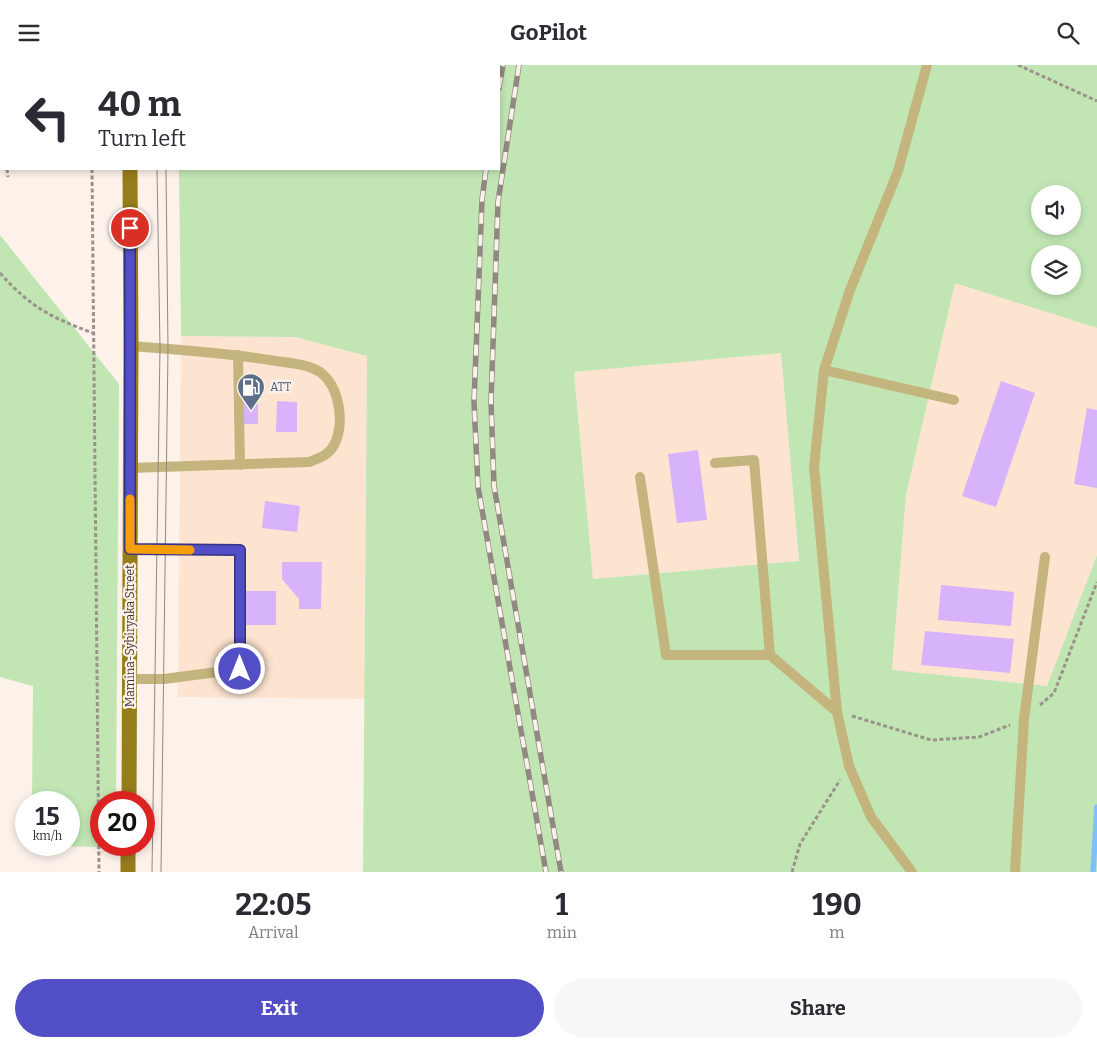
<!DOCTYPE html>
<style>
:root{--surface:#fff;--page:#f7f7f7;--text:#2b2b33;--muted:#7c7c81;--accent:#524ec5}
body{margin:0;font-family:Bitter,serif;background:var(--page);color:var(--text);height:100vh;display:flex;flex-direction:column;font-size:19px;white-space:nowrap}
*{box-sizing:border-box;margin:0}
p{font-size:16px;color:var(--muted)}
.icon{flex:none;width:28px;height:28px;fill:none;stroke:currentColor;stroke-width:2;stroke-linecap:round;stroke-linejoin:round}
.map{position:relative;height:807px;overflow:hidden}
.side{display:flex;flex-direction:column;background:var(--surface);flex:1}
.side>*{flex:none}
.guide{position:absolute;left:0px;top:0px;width:500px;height:105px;box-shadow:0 2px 8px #0003;background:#fff;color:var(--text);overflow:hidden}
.controls{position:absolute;left:1031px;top:120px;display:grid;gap:10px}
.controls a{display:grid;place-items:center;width:50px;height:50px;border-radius:50%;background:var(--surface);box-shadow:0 2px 8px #0003;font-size:25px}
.speed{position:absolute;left:15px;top:726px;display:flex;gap:10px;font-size:25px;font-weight:700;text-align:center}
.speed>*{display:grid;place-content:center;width:65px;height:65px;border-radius:50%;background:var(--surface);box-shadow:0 2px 8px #0003;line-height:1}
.speed small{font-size:12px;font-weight:400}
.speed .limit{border:8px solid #d22;background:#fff;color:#111}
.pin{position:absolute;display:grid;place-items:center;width:42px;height:42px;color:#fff;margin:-21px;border:2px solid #fff;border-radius:50%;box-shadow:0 1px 5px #0007}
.me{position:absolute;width:55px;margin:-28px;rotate:0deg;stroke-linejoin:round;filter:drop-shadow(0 0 4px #0008)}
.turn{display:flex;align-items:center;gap:18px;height:105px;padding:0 15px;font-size:22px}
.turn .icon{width:65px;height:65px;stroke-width:2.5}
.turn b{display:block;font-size:35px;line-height:42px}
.eta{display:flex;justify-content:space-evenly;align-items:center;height:85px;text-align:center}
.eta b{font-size:30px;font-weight:700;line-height:35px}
.button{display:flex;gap:10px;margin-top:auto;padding:10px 15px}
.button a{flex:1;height:58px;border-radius:30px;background:var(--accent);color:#fff;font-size:20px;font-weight:700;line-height:58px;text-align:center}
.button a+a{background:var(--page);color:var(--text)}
header{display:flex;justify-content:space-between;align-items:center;height:65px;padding:0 15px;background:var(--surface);font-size:22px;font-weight:700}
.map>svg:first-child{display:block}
.built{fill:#fde4d1}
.green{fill:#c1e6b4;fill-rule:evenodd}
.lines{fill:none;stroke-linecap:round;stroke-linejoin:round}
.stream{stroke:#7fc0fb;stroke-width:5.5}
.building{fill:#d7b3fc}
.path{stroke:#9b928b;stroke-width:3;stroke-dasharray:4 2.5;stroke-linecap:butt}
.lane{stroke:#c4b47d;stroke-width:10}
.primary{stroke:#967d1b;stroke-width:15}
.tram{stroke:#928881;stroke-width:1}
.rail-casing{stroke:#928881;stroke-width:5.5}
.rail{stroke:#fcf2ea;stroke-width:4;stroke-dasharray:11;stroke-linecap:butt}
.route-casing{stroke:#353380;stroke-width:12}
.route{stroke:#524ec5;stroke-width:9}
.slow{stroke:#f59e0b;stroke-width:9}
.labels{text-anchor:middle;stroke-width:4.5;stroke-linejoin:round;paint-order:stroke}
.service-label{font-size:12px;fill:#4e5e75;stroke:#fcf2ea;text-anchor:start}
.street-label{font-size:12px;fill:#403730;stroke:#fcf2ea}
</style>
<header><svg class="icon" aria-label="menu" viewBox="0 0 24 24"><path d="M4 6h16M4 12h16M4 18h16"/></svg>GoPilot<svg class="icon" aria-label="search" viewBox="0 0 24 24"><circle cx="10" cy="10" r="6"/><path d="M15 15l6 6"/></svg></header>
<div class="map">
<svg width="1097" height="807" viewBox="0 0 1097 807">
<rect width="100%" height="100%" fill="#fcf2ea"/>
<path class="built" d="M955 217 1097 263V490L1047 621 892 606 906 430Z
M181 271 295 272 367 290 365 634 178 632Z
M781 288 799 496 593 514 574 306Z"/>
<path class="green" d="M177 0H1097V263L955 218 906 430 892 605 1047 621 1097 490V807H363L367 291 295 272 181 271 179 104H499V1ZM1040 129H1072V161H1040ZM1040 189H1072V221H1040ZM781 288 799 496 593 514 574 307Z
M0 170 119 319 116 737 101 738V780H116V782L32 781 69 780V738L32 737 33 621 0 612Z"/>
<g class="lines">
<path class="stream" d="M1093 807 1097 742"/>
</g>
<path class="building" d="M1001 316 1035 328 996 442 962 431Z
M244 332H258V359H243Z
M277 336 297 337V367H276Z
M1087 343 1097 345V423L1074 419Z
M698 385 707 455 677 458 668 389Z
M265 436 300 441 297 467 262 463Z
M282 497H322L321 544H299V534L282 514Z
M941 520 1014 527 1011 561 938 555Z
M245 526H276V560H245Z
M925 566 1014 574 1010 608 921 600Z"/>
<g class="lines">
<path class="path" d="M91 0V1
M1018 0 1097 36
M0 59 1 67
M7 104 8 112
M92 104 99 807
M0 208C30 242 52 253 93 268
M1040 640 1054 628 1097 517
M852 651 931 675 979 672 1010 660
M792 807 800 779 840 715"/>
<path class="lane" d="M238 290 240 400
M824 305 954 335
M715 398 754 395 770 590
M130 403 309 397C319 393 329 390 334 380 345 359 340 322 320 307 308 299 290 298 276 296 228 288 180 285 131 281
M640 412 666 590H770L837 647
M129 614H164L240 604 241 485 130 484
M912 807 871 752 849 701 837 647 814 402 824 305 850 225 898 106 927 0
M1015 807 1024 654 1045 492"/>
<path class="primary" d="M129 0V1
M129 738 131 281 130 104
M128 807V780"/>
<path class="tram" d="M156 0V1
M165 0V1
M152 807 160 283 157 104
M161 807 168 284 166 104"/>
<g class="rail-casing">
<path id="rail" d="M519 0 498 137 491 337 494 421 561 807
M499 23 503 0
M486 104 482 135 474 337 478 422 546 807"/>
</g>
<use href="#rail" class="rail"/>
</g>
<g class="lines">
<g class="route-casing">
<path id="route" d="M130 163V484L240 485V604"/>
</g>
<use href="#route" class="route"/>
<path class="slow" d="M130 434V484L190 485"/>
</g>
<defs>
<g id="fuel-pin" transform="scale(1.4375)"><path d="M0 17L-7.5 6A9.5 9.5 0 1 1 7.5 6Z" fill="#5c6f8a" stroke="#fcf2ea"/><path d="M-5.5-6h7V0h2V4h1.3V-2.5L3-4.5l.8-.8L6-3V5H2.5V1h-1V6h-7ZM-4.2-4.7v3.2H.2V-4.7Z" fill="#fff"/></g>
</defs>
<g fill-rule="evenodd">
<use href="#fuel-pin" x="251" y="322"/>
</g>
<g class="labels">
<g class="service-label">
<text x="270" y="326">ATT</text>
</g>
<g class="street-label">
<text transform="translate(130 571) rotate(-90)" y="4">Mamina-Sybiryaka Street</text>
</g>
</g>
</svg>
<div class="controls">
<a><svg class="icon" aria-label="sound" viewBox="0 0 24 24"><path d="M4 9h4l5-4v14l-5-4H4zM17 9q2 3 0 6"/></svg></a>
<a><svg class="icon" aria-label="layers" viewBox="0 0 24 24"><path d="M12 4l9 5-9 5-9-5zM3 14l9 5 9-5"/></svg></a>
</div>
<div class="speed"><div>15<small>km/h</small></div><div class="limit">20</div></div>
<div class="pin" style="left:130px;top:163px;background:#d93025"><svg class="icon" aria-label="arrive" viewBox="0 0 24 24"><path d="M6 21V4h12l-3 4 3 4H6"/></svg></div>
<svg class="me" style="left:240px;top:604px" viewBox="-20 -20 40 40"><circle r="17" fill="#524ec5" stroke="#fff" stroke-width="3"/><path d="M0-11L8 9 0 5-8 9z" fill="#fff"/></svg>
<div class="guide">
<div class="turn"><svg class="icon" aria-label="left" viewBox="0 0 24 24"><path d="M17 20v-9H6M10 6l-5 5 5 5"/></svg><div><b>40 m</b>Turn left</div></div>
</div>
</div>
<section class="side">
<div class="eta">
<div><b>22:05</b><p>Arrival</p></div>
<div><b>1</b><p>min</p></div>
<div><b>190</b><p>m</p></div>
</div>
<div class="button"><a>Exit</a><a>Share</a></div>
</section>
